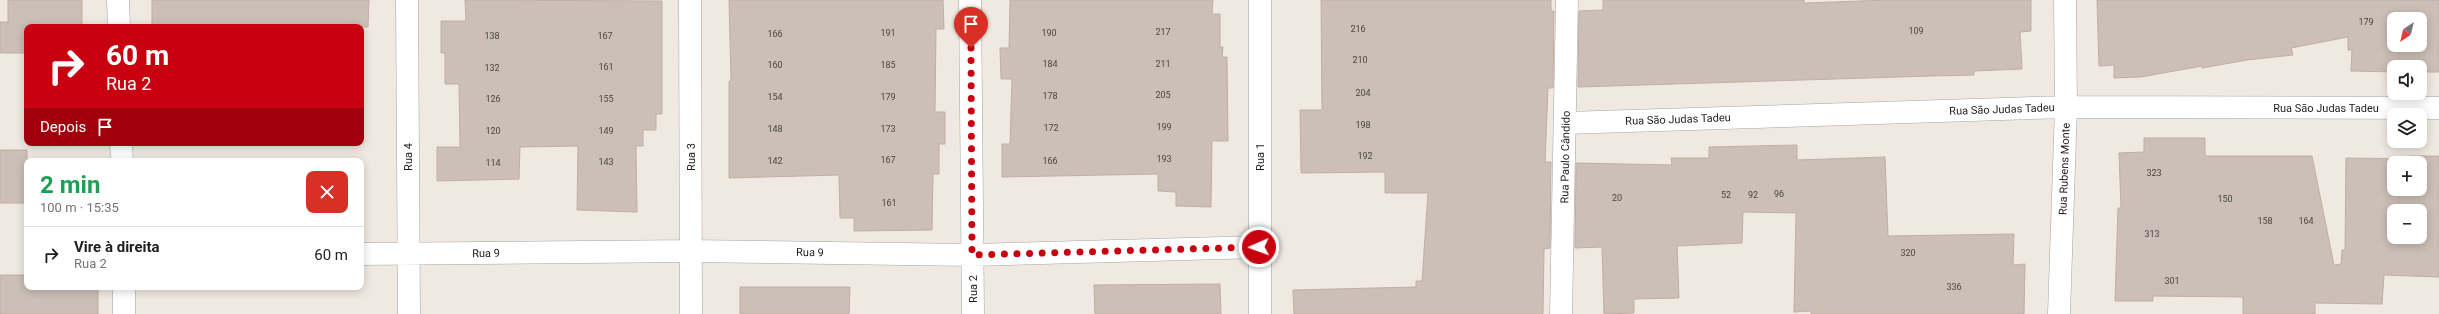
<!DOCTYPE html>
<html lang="pt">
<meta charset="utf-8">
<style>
:root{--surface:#fff;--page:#f2f2f2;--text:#202124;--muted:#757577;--line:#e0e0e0}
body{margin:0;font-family:Roboto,sans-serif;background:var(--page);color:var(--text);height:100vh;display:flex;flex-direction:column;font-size:15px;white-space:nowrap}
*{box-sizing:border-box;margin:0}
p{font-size:13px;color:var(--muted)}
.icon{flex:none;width:22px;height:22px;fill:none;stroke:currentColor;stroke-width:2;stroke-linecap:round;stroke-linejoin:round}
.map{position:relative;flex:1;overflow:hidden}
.details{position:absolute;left:24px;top:158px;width:340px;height:132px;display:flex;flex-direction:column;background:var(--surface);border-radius:8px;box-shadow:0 2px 10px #0003}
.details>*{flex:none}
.banner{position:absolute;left:24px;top:24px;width:340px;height:122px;border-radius:8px;box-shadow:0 2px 10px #0003;background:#c9000f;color:#fff;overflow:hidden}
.needle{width:26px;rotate:215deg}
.controls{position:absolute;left:2387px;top:12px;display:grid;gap:8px}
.controls a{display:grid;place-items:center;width:40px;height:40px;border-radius:8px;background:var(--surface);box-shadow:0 2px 10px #0003;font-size:20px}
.pin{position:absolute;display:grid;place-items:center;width:34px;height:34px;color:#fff;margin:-41px -17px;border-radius:50% 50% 50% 0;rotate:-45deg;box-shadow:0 0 4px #0007}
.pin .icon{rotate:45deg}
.me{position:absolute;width:44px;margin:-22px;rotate:268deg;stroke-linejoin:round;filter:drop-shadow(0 0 3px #0008)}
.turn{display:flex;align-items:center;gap:14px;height:84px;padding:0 16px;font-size:18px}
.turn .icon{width:52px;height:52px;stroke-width:2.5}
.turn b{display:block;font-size:28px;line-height:34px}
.then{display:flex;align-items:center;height:38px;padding:0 16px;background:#0003;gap:8px;font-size:15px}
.round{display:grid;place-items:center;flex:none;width:42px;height:42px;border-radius:8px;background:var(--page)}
.summary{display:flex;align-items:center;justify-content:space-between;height:68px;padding:0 16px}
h1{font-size:24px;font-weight:700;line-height:30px;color:#1e9e55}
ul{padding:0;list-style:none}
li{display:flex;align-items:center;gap:12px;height:56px;padding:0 16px;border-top:1px solid var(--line)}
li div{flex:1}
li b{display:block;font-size:15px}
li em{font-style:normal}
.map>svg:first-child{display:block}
.building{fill:#cbbfb7;stroke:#c2aea2;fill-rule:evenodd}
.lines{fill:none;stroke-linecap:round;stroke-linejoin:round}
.street-casing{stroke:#a4a4a4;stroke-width:23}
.street{stroke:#fff;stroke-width:22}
.route{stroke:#c9000f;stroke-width:7;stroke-dasharray:0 12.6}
.labels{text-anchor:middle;stroke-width:4;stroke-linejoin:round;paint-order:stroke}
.number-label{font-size:9px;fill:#484644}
.street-label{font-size:11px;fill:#1d1d1d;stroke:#fff}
</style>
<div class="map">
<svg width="2439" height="314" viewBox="0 0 2439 314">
<rect width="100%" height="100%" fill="#efe9e1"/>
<path class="building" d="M8 0H82V27H27V53H0V22H8Z
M152 0H369L368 27H152Z
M465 0 662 1V114H656V130H643V146H636L637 212 577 210 578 146 520 147 519 179 437 181V147H460L459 84H445V53H441V21H466Z
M729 0H943L944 29H936L935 112H945V144H939V174H933L932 230 854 231V218H840L839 175 729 178V81H731Z
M1010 0H1213L1212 14H1220V47H1223L1222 57H1227L1228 141H1212L1211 207 1176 206V192L1158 191V174L1002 177V144H1010L1012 79H1001L1000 48H1009Z
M1321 0H1551V11H1554L1553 88H1548L1545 162H1551L1550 248 1544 249 1543 314H1294L1293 290 1416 287V281H1422L1428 193H1385V172L1301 173 1300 110H1322Z
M1603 0H1804V3L1888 0H2031V31L2020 32 2022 69 1974 71V75L1931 76 1578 87 1579 11 1603 10Z
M2097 0H2439V72H2420V67H2394V72L2351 71 2352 50H2348V37L2291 48 2293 55 2247 60 2202 68V66L2141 77 2114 78V65L2099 66ZM2394 19H2420V45H2394Z
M2144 138H2205V156H2312L2334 265 2341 264 2342 250H2345L2346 158 2409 159V156H2439V277L2384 275 2382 304 2315 303V314H2243V297L2153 296V301H2115L2118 208H2121L2119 153 2144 152ZM2394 163H2420V189H2394ZM2394 211H2420V237H2394Z
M1797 145V160L1885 157 1888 236 2014 234 2013 265 2025 264 2024 314H1811V311L1794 312 1796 213 1743 212 1742 243 1677 246 1679 298 1634 299V313L1604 314 1602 247 1575 248 1576 163 1672 165 1671 158H1709V147Z
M0 150H27V203H0Z
M0 275H27V287H98V314H0Z
M1220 284 1221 314H1095L1094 285Z
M740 287H850L849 314H740Z"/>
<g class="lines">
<g class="street-casing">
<path id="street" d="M118 0 119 27
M407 0 409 314
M690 0 691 314
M970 0 973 314
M1260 0V314
M1566 123 2066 107 2439 108
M121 143 122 161
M361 254 692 251 972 255 1259 247
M124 287V314
M1561 314 1567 0
M2059 314 2066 107 2065 0"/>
</g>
<use href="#street" class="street"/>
</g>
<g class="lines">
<path class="route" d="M971 48 972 255 1259 247"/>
</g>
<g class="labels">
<g class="number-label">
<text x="2366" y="25">179</text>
<text x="1358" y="32">216</text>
<text x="1916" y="34">109</text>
<text x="1163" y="35">217</text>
<text x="888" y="36">191</text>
<text x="1049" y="36">190</text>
<text x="775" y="37">166</text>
<text x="492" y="39">138</text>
<text x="605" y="39">167</text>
<text x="1360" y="63">210</text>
<text x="1050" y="67">184</text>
<text x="1163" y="67">211</text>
<text x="775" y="68">160</text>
<text x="888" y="68">185</text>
<text x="606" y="70">161</text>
<text x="492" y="71">132</text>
<text x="1363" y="96">204</text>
<text x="1163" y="98">205</text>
<text x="1050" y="99">178</text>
<text x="775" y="100">154</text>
<text x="888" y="100">179</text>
<text x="493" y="102">126</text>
<text x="606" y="102">155</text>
<text x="1363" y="128">198</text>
<text x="1164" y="130">199</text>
<text x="1051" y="131">172</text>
<text x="775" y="132">148</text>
<text x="888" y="132">173</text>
<text x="493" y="134">120</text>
<text x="606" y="134">149</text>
<text x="1365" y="159">192</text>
<text x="1164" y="162">193</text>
<text x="888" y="163">167</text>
<text x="775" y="164">142</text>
<text x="1050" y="164">166</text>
<text x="606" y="165">143</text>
<text x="493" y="166">114</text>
<text x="2154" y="176">323</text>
<text x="1779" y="197">96</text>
<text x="1726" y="198">52</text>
<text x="1753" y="198">92</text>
<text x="1617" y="201">20</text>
<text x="2225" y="202">150</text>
<text x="889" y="206">161</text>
<text x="2265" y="224">158</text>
<text x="2306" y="224">164</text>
<text x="2152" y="237">313</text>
<text x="1908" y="256">320</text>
<text x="2172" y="284">301</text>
<text x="1954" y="290">336</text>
</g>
<g class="street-label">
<text x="2326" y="112">Rua São Judas Tadeu</text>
<text transform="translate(2002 109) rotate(-2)" y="4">Rua São Judas Tadeu</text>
<text transform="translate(1678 119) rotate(-2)" y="4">Rua São Judas Tadeu</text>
<text transform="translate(408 157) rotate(-90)" y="4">Rua 4</text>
<text transform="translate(691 157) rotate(-90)" y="4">Rua 3</text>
<text transform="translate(1260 157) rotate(-90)" y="4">Rua 1</text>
<text transform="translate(1565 157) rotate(-89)" y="4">Rua Paulo Cândido</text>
<text transform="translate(2064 169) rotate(-88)" y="4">Rua Rubens Monte</text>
<text transform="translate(810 252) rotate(1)" y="4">Rua 9</text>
<text transform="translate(486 253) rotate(-1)" y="4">Rua 9</text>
<text transform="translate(973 289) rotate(-90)" y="4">Rua 2</text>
</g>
</g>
</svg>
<div class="controls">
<a><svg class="needle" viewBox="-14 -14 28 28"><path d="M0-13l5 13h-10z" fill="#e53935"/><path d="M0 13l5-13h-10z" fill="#757577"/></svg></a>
<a><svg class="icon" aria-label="sound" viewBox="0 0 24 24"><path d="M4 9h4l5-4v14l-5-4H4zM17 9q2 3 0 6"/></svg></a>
<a><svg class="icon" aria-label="layers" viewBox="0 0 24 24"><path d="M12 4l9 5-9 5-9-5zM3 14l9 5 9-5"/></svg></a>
<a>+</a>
<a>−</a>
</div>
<div class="pin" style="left:971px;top:48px;background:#d93025"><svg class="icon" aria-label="arrive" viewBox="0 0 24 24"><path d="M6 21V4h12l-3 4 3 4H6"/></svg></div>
<svg class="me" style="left:1259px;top:247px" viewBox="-20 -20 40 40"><circle r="17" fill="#c9000f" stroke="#fff" stroke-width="3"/><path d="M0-11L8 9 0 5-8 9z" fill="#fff"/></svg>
<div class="banner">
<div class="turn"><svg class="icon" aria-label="right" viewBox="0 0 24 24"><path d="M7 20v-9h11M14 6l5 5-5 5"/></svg><div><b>60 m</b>Rua 2</div></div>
<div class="then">Depois<svg class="icon" aria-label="arrive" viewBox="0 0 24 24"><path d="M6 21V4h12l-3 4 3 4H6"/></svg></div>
</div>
<section class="details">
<div class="summary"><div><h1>2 min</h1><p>100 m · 15:35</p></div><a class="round" style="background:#d93025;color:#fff"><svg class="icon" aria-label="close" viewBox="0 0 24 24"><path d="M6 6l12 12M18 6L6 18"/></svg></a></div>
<ul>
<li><svg class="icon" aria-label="right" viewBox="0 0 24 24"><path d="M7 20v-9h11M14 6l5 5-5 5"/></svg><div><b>Vire à direita</b><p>Rua 2</p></div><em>60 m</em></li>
</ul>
</section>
</div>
